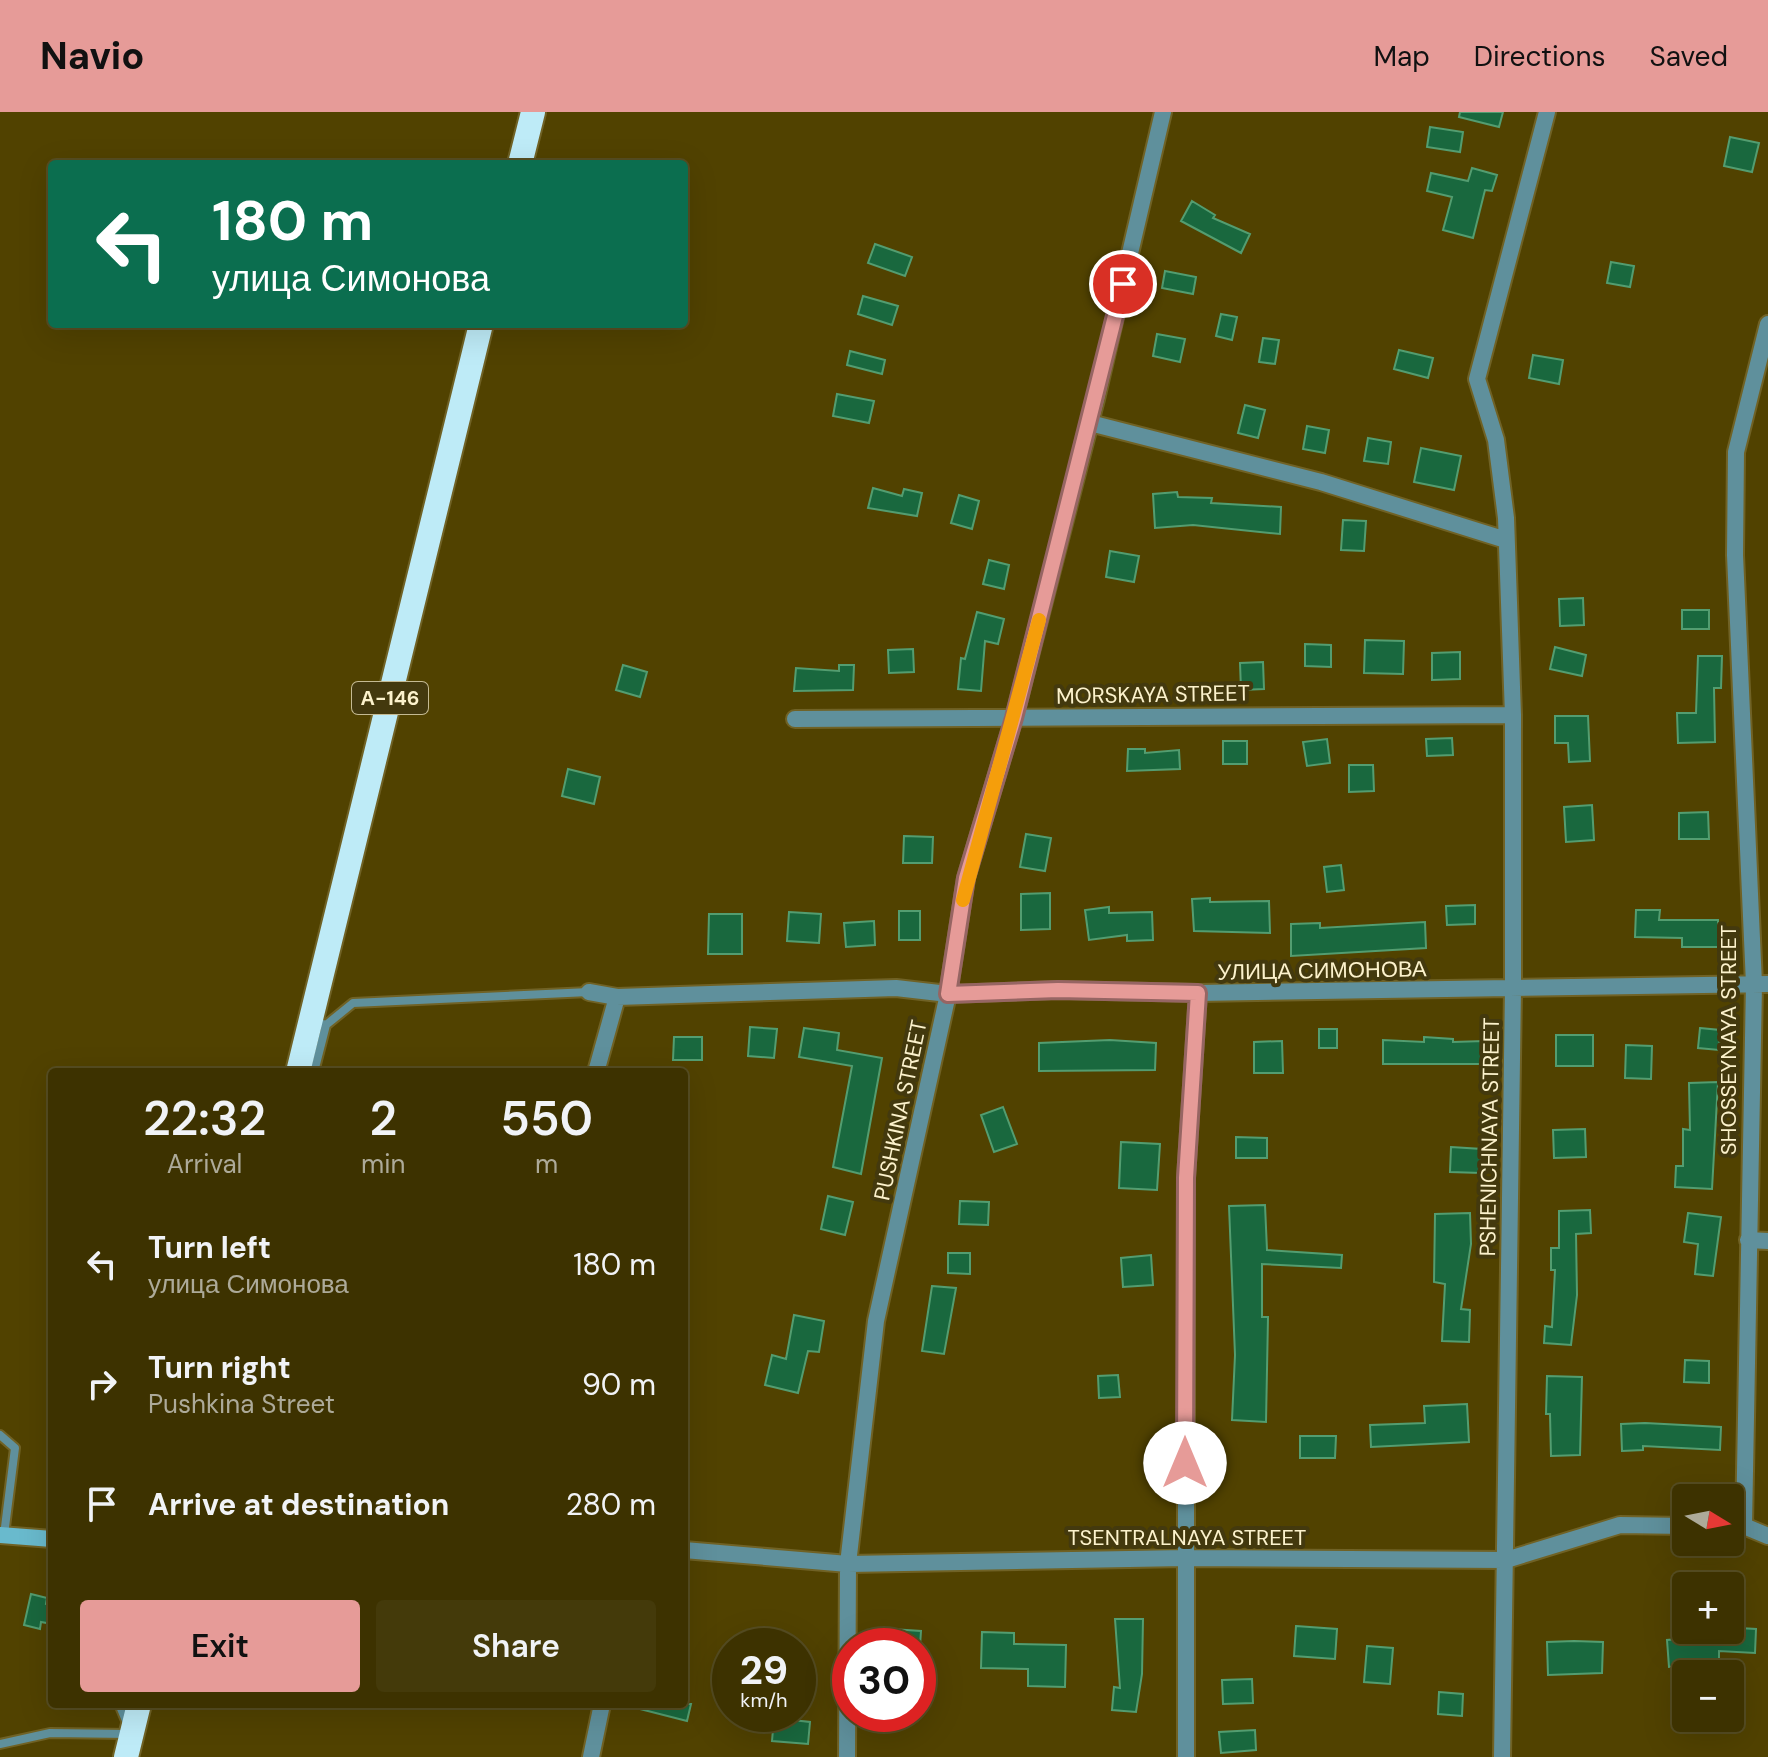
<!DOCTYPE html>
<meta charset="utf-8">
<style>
:root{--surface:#3d3200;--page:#443a0a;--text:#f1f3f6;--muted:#adaa99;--line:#564d22;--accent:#e69b98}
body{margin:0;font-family:"DM Sans",sans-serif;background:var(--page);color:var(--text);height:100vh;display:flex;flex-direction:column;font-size:30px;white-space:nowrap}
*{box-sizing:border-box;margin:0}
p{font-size:26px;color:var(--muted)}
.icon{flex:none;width:44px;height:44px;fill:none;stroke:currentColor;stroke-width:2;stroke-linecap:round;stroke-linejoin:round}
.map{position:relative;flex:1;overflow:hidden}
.sheet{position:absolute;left:48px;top:956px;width:640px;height:640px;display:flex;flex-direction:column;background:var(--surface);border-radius:8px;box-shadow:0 8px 32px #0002,0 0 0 2px var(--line)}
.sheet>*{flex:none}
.banner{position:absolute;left:48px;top:48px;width:640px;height:168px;border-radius:8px;box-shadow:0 8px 32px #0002,0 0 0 2px var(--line);background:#0b6e4f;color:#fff;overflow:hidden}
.needle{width:52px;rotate:100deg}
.buttons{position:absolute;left:1672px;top:1372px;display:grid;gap:16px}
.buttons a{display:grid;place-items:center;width:72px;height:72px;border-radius:8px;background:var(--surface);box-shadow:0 8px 32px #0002,0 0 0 2px var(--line);font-size:40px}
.speed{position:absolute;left:712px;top:1516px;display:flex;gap:16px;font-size:40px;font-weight:700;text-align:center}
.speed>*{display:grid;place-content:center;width:104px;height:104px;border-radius:50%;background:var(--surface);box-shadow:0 8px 32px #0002,0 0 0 2px var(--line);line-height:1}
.speed small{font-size:20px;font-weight:400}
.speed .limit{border:12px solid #d22;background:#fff;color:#111}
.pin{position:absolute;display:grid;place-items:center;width:68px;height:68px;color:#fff;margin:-34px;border:4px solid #fff;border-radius:50%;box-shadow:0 2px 8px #0007}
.me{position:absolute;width:88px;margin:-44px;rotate:0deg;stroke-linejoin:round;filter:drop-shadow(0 0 6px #0008)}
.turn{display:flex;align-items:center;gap:28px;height:168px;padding:0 32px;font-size:36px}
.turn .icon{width:104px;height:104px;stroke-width:2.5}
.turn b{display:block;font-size:56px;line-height:68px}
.eta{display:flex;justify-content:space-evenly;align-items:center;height:136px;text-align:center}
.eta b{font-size:48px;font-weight:600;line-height:56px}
.button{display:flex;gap:16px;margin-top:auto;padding:16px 32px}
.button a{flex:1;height:92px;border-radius:8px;background:var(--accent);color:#111;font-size:32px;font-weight:600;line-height:92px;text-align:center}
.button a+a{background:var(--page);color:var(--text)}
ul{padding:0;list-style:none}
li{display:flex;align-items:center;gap:24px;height:120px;padding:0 32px}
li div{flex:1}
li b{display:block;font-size:30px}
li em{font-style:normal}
header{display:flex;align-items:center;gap:48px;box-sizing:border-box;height:112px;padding:0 40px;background:var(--accent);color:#111}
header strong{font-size:38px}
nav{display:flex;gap:44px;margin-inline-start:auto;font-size:28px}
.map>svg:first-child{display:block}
.building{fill:#19683e;stroke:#539d70;stroke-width:2}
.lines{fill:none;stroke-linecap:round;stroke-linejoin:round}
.lane-casing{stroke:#706225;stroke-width:12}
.street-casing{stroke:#706225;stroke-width:20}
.secondary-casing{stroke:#706225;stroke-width:20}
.highway-casing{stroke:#706225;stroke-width:28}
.lane{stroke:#5f909c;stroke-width:8}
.street{stroke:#5f909c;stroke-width:16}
.secondary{stroke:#69bacd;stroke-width:16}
.highway{stroke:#beebf7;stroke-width:24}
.route-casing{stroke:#966563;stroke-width:20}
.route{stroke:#e69b98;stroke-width:14}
.slow{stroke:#f59e0b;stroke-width:14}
.labels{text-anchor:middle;stroke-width:8;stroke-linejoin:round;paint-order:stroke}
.shield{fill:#43390e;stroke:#c4ba93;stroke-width:2}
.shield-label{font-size:20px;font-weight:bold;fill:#fcf2cc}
.street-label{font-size:22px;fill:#fcf2cc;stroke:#43390e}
</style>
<header>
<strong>Navio</strong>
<nav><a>Map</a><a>Directions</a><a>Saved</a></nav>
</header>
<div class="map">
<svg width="1768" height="1645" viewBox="0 0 1768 1645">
<rect width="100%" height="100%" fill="#514200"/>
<path class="building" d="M1460 0H1503L1499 15 1459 5Z
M1430 15 1463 20 1460 40 1427 35Z
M1730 25 1759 31 1752 60 1724 54Z
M1472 56 1497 63 1492 79 1485 78 1473 126 1443 118 1452 85 1427 79 1431 61 1468 69Z
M1192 89 1215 103 1213 106 1250 122 1241 141 1181 109Z
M875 132 912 145 905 164 868 151Z
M1611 150 1634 154 1630 175 1607 171Z
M1165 159 1196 165 1193 182 1162 176Z
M863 184 898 194 892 213 858 202Z
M1221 202 1237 205 1232 228 1216 224Z
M1157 222 1185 227 1180 250 1153 244Z
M1263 226 1279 228 1275 252 1259 250Z
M1399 238 1433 246 1428 266 1394 257Z
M850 239 885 248 882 262 847 253Z
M1533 243 1563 248 1559 272 1529 266Z
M837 282 874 289 869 311 833 304Z
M1245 293 1265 298 1258 326 1238 321Z
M1307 314 1329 318 1325 341 1303 337Z
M1368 326 1391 330 1388 352 1364 349Z
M1421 336 1461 344 1454 378 1414 370Z
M873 376 902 384 904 377 922 381 917 404 868 396Z
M1177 380 1178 385 1212 386 1211 391 1281 395 1280 422 1193 413 1155 416 1153 382Z
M959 383 979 389 972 417 951 411Z
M1343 408 1366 409 1364 439 1341 438Z
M1110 439 1139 444 1134 470 1106 465Z
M989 448 1009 453 1004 477 983 472Z
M1583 486 1584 513 1560 514 1559 487Z
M1682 498H1709V517H1682Z
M977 500 1004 507 998 532 985 529 981 579 958 577 961 546 965 547Z
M1365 528 1404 529 1403 562 1364 561Z
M1305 532 1331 533V555L1305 554Z
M1555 535 1586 543 1582 564 1550 557Z
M913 537 914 560 889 561 888 538Z
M1460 540V567L1432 568V541Z
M1698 544H1722L1721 576H1714L1715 630 1678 631 1677 601H1696Z
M1263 550 1264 577 1241 578 1240 551Z
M623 553 647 560 640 585 616 578Z
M839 553H854L853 578 794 579 796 556 839 559Z
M1555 604H1588L1590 649 1569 650 1568 631H1555Z
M1452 626 1453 643 1427 644 1426 627Z
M1327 627 1330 651 1307 654 1303 630Z
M1223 629H1247V652H1223Z
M1128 637H1145V641L1179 638 1180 657 1127 659Z
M1349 653H1373L1374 679 1349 680Z
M568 657 600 665 594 692 562 684Z
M1592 693 1594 728 1566 730 1564 695Z
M1708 700 1709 727H1679V701Z
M1026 722 1051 726 1045 759 1020 755Z
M904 724 933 725 932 751H903Z
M1341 753 1344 778 1327 780 1324 755Z
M1050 781V817L1021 818V782Z
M1210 786V790L1269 789 1270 821 1194 819 1192 787Z
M1475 793V812L1447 813 1446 794Z
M1109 795V801L1152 800 1153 828 1127 829V823L1089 828 1085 798Z
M1636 798H1660L1659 808H1718V835H1682V826L1635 825Z
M899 799H920V828H899Z
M789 800 821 802 819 831 787 829Z
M709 802H742V842H708Z
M874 809 875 833 846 835 844 811Z
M1425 810 1426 836 1291 844V812L1320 811V816Z
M750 915 777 917 774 946 748 944Z
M804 916 839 921 837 938 882 946 861 1062 833 1055 852 954 799 945Z
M1700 916 1720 918 1719 938 1698 936Z
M1319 917H1337V936H1319Z
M1556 923H1593V954H1556Z
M674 925H702V948H673Z
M1424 925 1453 927V930L1484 929V952H1383V928L1424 930Z
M1110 928 1156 931 1155 958 1039 959V931Z
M1282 929 1283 961H1254V930Z
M1626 933 1652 934 1651 967 1625 966Z
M1718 970 1712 1077 1675 1075 1676 1054H1683V1017L1690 1018 1689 971Z
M1003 995 1017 1032 994 1040 981 1003Z
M1585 1017 1586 1045 1554 1046 1553 1018Z
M1236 1025 1267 1026V1046H1236Z
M1121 1030 1160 1032 1157 1078 1119 1076Z
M1451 1035 1482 1037 1481 1061 1450 1060Z
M828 1084 853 1090 845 1123 821 1117Z
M960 1089 989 1090 988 1113 959 1112Z
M1265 1093 1267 1138 1342 1143 1341 1156 1262 1152V1205H1268L1266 1310 1232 1308 1235 1243 1229 1094Z
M1590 1098 1591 1121 1576 1122 1577 1183 1571 1233 1544 1231 1545 1214 1552 1215 1555 1158H1551V1136H1559V1099Z
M1470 1101 1471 1132 1461 1197 1470 1198 1469 1230 1442 1229 1445 1172 1434 1170 1435 1102Z
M1688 1101 1721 1105 1713 1164 1695 1162 1698 1132 1684 1130Z
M948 1141H970V1162L948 1161Z
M1151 1143 1153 1173 1123 1175 1121 1146Z
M932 1174 956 1176 944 1242 922 1239Z
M794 1203 824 1209 819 1240 808 1239 798 1281 765 1273 772 1243 786 1247Z
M1685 1248 1709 1249V1271L1684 1270Z
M1118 1263 1120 1285 1099 1286 1098 1264Z
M1547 1264 1582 1265 1580 1343 1551 1344 1550 1302H1546Z
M1467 1292 1469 1330 1371 1335 1370 1313 1425 1311 1424 1294Z
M1645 1311 1721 1315 1720 1338 1643 1334V1338L1622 1339 1621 1312Z
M1300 1324H1336L1335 1346H1300Z
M31 1482 47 1486 46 1492 52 1493V1512L41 1510 40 1517 24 1513Z
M1115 1507H1143L1142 1562 1136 1600 1112 1598 1114 1575 1120 1576Z
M1296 1514 1337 1517 1335 1547 1294 1544Z
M1739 1516 1756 1517 1755 1541 1719 1539V1549L1669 1555 1667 1528 1739 1522Z
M891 1517 921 1519 920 1534H891Z
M982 1520 1014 1521V1532L1066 1533 1065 1575 1028 1574V1557L981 1556Z
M1574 1529 1603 1530 1602 1561 1548 1563 1547 1530Z
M1367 1534 1393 1536 1390 1572 1364 1570Z
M1252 1567 1253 1591 1223 1592 1222 1568Z
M1439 1580 1463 1582 1462 1604 1438 1602Z
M641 1592H691L687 1609 640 1597Z
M774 1606 810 1610 808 1632 772 1629Z
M1255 1618 1256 1638 1221 1641 1219 1620Z"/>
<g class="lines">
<g class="lane-casing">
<path id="lane" d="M326 913 353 891 589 880
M314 960 326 913 323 912
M0 1323 15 1336 4 1423
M119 1592 127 1611
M0 1632 50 1621 130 1622"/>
</g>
<g class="street-casing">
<path id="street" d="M1090 311 1321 370 1506 428
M795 607 1513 603
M589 880 617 885 896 876 948 882 1058 878 1198 881 1768 872
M596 960 617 885
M1748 1128 1768 1129
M1730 1414H1744L1768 1424
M1744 1414 1754 872 1735 443 1736 340 1768 212
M684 1438 848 1452 1185 1446 1506 1448 1620 1413 1686 1414
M591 1645 602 1592
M847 1645 848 1452 876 1209 948 882 966 766 1014 606 1096 287 1163 0
M1186 1645V1066L1198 881
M1502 1645 1513 877V603L1506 406 1496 328 1477 267 1547 0"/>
</g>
<g class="secondary-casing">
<path id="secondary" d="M0 1423 52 1427"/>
</g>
<g class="highway-casing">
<path id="highway" d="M520 52 533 0
M298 960 481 212
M126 1645 139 1592"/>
</g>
<use href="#lane" class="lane"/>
<use href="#street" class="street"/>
<use href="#secondary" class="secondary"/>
<use href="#highway" class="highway"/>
</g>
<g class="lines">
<g class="route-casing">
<path id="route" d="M1123 172 1014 606 966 766 948 882 1058 878 1198 881 1186 1066 1185 1351"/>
</g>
<use href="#route" class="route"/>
<path class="slow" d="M963 788 1039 508"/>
</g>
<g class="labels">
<rect class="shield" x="352" y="570" width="76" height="32" rx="6"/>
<g class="shield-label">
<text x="390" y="593">А-146</text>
</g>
<g class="street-label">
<text transform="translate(1153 582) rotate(-1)" y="8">MORSKAYA STREET</text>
<text transform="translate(1322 858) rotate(-1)" y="8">УЛИЦА СИМОНОВА</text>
<text transform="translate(1728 928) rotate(-90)" y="8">SHOSSEYNAYA STREET</text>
<text transform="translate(900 998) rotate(-78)" y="8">PUSHKINA STREET</text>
<text transform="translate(1489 1025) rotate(-89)" y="8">PSHENICHNAYA STREET</text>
<text x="1187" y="1433">TSENTRALNAYA STREET</text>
</g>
</g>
</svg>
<div class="buttons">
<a><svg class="needle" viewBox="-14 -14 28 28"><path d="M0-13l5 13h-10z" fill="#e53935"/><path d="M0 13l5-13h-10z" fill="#adaa99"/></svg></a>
<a>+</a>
<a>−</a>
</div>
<div class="speed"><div>29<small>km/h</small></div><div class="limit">30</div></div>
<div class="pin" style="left:1123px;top:172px;background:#d93025"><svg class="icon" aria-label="arrive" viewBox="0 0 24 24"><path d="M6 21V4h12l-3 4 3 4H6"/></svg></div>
<svg class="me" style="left:1185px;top:1351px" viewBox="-20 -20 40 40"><circle r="19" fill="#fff"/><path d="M0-13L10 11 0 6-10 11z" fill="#e69b98"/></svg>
<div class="banner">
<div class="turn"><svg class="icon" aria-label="left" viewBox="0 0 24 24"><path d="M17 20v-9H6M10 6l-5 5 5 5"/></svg><div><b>180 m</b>улица Симонова</div></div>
</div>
<section class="sheet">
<div class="eta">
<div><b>22:32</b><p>Arrival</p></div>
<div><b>2</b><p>min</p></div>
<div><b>550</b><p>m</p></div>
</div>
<ul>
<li><svg class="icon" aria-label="left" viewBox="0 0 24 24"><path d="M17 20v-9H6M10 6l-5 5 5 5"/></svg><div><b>Turn left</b><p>улица Симонова</p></div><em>180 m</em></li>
<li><svg class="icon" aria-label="right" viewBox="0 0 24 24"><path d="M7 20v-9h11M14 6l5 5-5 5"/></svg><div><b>Turn right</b><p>Pushkina Street</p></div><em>90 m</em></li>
<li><svg class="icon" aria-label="arrive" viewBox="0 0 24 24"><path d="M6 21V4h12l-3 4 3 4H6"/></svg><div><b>Arrive at destination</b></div><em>280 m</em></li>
</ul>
<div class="button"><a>Exit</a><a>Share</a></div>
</section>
</div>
